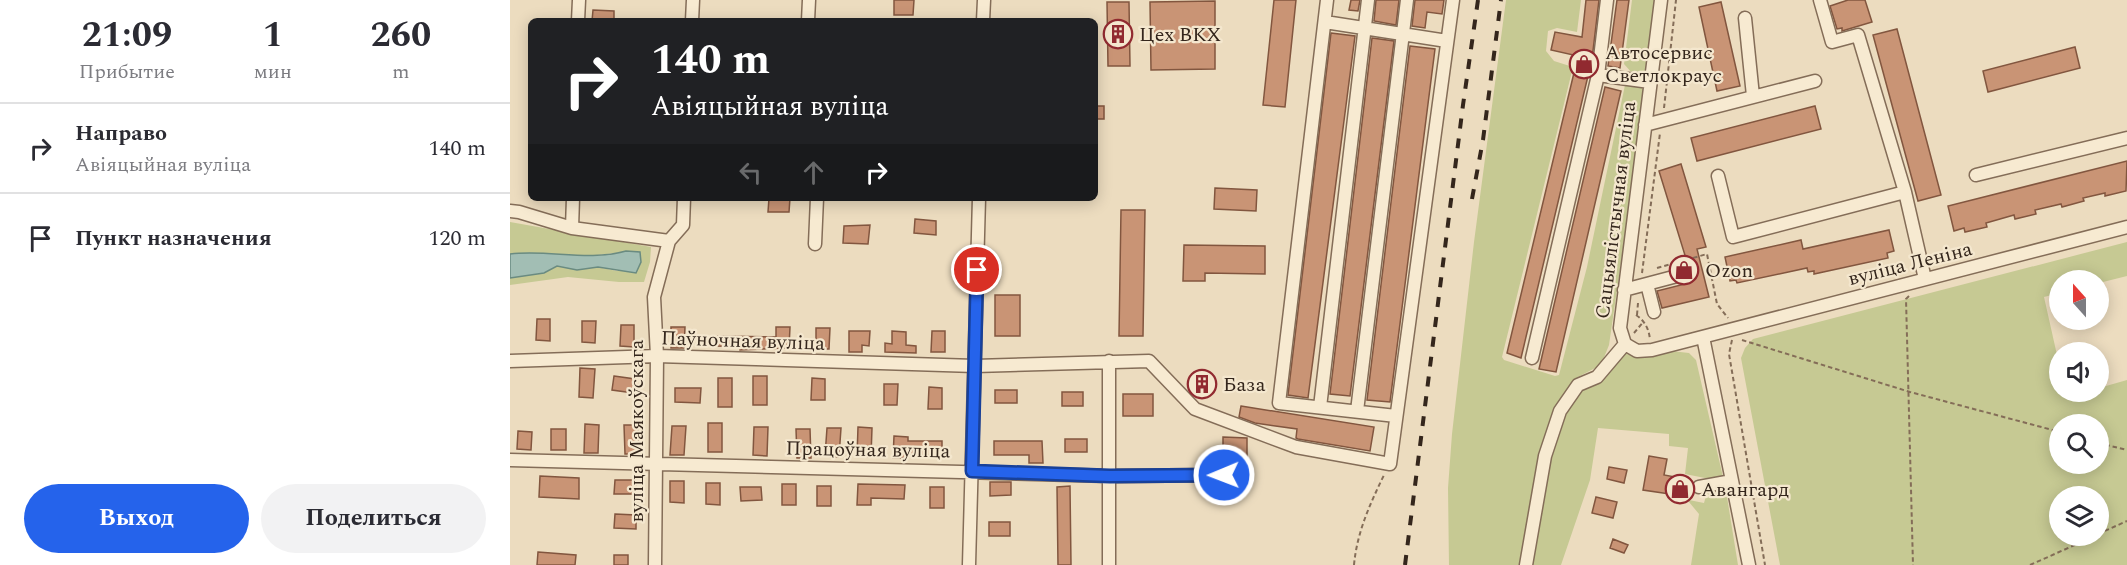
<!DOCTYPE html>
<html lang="ru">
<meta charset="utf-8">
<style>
:root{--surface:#fff;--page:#f2f2f3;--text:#2b2b33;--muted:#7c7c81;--line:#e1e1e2;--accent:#2563eb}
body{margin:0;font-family:Spectral,serif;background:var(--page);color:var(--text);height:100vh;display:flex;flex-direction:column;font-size:22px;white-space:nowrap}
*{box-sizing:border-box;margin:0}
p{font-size:20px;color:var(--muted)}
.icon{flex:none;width:33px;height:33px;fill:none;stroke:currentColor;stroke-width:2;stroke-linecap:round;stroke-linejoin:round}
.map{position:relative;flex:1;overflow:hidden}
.drawer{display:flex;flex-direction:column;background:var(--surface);width:510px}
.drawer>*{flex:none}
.guide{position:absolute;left:18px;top:18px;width:570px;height:183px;border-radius:9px;box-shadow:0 3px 15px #0003;background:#202124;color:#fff;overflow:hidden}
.needle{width:39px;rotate:339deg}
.controls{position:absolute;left:1539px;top:270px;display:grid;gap:12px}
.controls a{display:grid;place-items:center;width:60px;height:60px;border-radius:50%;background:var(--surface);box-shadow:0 3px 15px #0003;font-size:30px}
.pin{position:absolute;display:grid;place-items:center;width:51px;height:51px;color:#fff;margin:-26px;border:3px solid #fff;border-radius:50%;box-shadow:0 2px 6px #0007}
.me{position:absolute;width:66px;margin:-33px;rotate:269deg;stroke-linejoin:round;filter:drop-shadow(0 0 4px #0008)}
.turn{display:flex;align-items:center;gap:21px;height:126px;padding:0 24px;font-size:27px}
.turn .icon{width:78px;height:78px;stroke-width:2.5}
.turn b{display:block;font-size:42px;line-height:51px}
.lanes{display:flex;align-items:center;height:57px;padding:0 24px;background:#0003;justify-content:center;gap:30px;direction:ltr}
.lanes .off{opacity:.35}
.eta{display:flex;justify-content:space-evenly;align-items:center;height:102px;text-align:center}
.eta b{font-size:36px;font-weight:700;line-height:42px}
.action{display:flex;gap:12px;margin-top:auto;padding:12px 24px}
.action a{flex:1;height:69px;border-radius:36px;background:var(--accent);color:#fff;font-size:24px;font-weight:700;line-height:69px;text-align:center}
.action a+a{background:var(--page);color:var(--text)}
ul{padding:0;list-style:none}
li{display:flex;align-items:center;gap:18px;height:90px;padding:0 24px;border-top:2px solid var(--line)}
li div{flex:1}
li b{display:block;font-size:22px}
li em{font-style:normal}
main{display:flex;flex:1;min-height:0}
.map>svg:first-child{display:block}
.green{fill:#c6c993;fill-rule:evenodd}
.water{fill:#a2beb4;stroke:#6a8b81;stroke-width:1.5}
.building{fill:#c99475;stroke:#82563f;stroke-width:1.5}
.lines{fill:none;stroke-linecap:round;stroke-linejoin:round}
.minor-casing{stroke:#846d58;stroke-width:15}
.path{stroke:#846d58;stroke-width:2;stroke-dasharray:4.5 3;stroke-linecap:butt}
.minor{stroke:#f7ead1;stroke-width:12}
.rail{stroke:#34261c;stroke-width:4;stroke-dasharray:10 10;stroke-linecap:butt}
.route-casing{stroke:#184099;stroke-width:15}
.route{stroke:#2563eb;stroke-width:10}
.labels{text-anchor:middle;stroke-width:4.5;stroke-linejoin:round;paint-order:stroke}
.poi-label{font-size:20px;fill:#34261c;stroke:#f4e7ce;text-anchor:start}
.street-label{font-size:20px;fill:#34261c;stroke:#f4e7ce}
</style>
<main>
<section class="drawer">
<div class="eta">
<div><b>21:09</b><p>Прибытие</p></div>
<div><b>1</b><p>мин</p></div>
<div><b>260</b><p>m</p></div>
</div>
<ul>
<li><svg class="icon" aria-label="right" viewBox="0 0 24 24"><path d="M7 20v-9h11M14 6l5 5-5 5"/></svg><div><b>Направо</b><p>Авіяцыйная вуліца</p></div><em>140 m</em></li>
<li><svg class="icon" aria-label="arrive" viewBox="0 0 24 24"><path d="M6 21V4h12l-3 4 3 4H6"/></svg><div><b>Пункт назначения</b></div><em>120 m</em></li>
</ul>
<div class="action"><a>Выход</a><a>Поделиться</a></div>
</section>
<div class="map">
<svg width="1617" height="565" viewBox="0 0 1617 565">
<rect width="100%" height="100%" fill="#ecdcbf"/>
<path class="green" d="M996 0H1071L1067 32 1047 28 1038 31 1036 51 1044 61 1063 67 992 357 994 360 1045 376 1049 375 1077 267 1115 85 1127 84 1135 91V96L1099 345 1091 365 1066 378 1042 420 1027 470 1009 565H939L938 488 942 434 964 242Z
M1122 0H1147L1138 67 1132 73H1122L1114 64Z
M0 222 141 247 140 262 134 282H109L58 277 0 285V278L34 273 47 266 67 270 87 267 107 271 131 262 129 252C110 251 92 256 72 256 48 255 24 251 0 254Z
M1617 242V276L1589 283 1588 280H1550L1549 293 1534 297 1549 364 1550 392H1556L1558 395 1573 392H1588L1589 388 1617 380V565H1270L1231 358 1235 348 1243 339ZM1588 424V464H1550V424ZM1588 496V536H1550V496Z
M1161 351 1179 353 1186 360 1213 477 1205 480 1175 474 1178 448 1159 446V434L1088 428 1080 480 1051 565H1019L1042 453 1055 417 1068 393 1092 378 1115 353C1129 361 1146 354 1161 351Z
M1197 492 1213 493 1217 497 1228 565H1181L1189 514 1179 502V500L1194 503Z"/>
<path class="water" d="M116 251 130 252 131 262 126 273 88 267 67 270 47 266 34 273 0 278V254C38 249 78 262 116 251Z"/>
<path class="building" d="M384 0H404L403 15H384Z
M764 0H786L775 107 753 105Z
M841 0H850L848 11 839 10Z
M866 0H889L886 25 864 21Z
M905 0H934L932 14 917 12 915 28 902 26Z
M1076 0H1089L1082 59 1011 358 997 353 1068 56 1041 50 1045 32 1072 37Z
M1107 0H1119L1110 68 1098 66Z
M1338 0H1355L1362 22 1332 31V28L1327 29 1320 6Z
M705 1V69L641 70 640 2Z
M597 2H619L620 66H598Z
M1211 2 1230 86 1207 91 1189 7Z
M83 10 104 11V21H82Z
M1387 29 1431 195 1408 201 1363 35Z
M821 33 845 36 798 398 778 395Z
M862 38 884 41 840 396 820 394Z
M900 46 925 49 880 402 857 400Z
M1565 47 1570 68 1478 92 1473 71Z
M1095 87 1111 91 1046 372 1029 369Z
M585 106H594V119H585Z
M1305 106 1311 129 1187 161 1181 138Z
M1617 161 1616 191 1595 196V193L1573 198 1574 201 1552 207 1551 204 1525 210 1526 214 1505 219 1504 215 1476 223 1477 227 1455 232 1454 228 1444 231 1438 206Z
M1171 164 1196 247 1187 249 1199 297 1152 308 1147 291 1175 284V274L1171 266 1178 265 1149 171Z
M705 188 747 190 746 211 704 209Z
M259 198H280L279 212H258Z
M611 210H635L633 336H609Z
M405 219 426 221V235L404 233Z
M360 225 358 244 333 243 334 226Z
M1379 230 1384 251 1377 253 1378 258 1304 274V271L1298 272 1297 268 1227 283 1226 280 1220 281 1215 257 1291 240 1293 249Z
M674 245 755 246V274L695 273V281H673Z
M485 295H510V336H485Z
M27 319H40V341L26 340Z
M72 321H86L85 343 72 342Z
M111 325H124V347L110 346Z
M161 327H175L174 348H161Z
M266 327H280L279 348 230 350V347L208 346V336L266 337Z
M306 328H320L319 349H306Z
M339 331H360L359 346 352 345V352H339Z
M382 331 396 332V345L406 346V353L375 352V343L382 344Z
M422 331H435V352H421Z
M70 368 85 369 83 398 69 397Z
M104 376 125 379 123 393 102 390Z
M243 376H257V405H243Z
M681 377H702V391L681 390Z
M208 378H222V407H208Z
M302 378 315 379V400H301Z
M374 384H388L387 405H374Z
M419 387 432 388V409H418Z
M165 388H191L190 403 165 402Z
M485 390H507V403H485Z
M552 392H573V406H552Z
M613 394H643V416H613Z
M731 406 864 427 860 451 788 439 786 438 787 429 745 423 729 417Z
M198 423H212V452H198Z
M75 424 89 425 88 453H74Z
M114 425H128V454H115Z
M162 426H176L174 455H160Z
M244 427H258L257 456 243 455Z
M348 427 362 428 361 457H347Z
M317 428H331L329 457 315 456Z
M41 429H56V450H41Z
M286 429H300L301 458H287Z
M8 431 22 432 21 450 7 449Z
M384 436 398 437V441H432V455H397V458H383Z
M713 437 737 438V464L713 462Z
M555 439H577V452H555Z
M484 441H532L533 463H519V455H484Z
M1139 456 1157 459 1154 475 1176 479 1173 496 1133 490Z
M1099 467 1117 470 1114 483 1097 479Z
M30 476 69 478V499L29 497Z
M105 480H126V494H104Z
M160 481H174V503L160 502Z
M480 482H501V495L480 496Z
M196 483H210V505L196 504Z
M272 484H286V505H272Z
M348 484 395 485 394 499 361 498V505H347Z
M307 486H321V506H307Z
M560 486 561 565H548L547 487Z
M230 487H251L252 500 231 501Z
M420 487H434V508H420Z
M1086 497 1107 502 1103 518 1082 513Z
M105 514 126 515V529L104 528Z
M479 522H500V536H479Z
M1103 539 1118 545 1114 553 1100 548Z
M28 552 66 555 65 565H27Z
M104 555H118V565H104Z"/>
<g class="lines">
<g class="minor-casing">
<path id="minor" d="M817 0 769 403 886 416
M1151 0 1110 328 1115 344 1127 351 1142 350 1617 227
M1310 0 1322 42 1348 35 1395 192 1415 279
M1235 18 1243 96
M68 21 69 0
M182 21 183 0
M298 21 299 0
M473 21 474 0
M815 22 937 41
M1088 75 1140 82
M1135 125 1305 81
M1466 175 1617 138
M1208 176 1223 237 1395 192
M63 198 62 228 159 241
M0 211 9 212 62 228
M305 244 307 198
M1137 284 1144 312
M1114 290 1167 276
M1193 337 1239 565
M1022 358 1088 75 1097 0
M0 361 147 356 465 366 639 361 685 409 786 447 880 464 943 0
M810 407 858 0
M847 411 897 0
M0 460 600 476 714 475
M1189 487 1222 481
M145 565 147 356 144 297 159 241 173 225 174 198
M459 565 469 198
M599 565V361
M1016 565 1035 456 1050 411 1068 385 1087 377 1115 344"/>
</g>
<path class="path" d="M1154 108 1166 0
M1147 268 1197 254 1207 304 1218 318
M1132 273 1150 133
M1399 296 1396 299 1403 565
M1126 315C1135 321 1139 329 1140 340
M1127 315 1128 303
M1124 333 1134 321
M1222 340 1219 354 1255 565
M1232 340 1400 392 1550 432
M1588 443 1617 450
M1588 534 1617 521
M844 565C847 532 860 504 874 475
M1520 565 1585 536"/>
<use href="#minor" class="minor"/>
<path class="rail" d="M962 199 973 140 991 0
M895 565 953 105 968 0"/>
</g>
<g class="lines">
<g class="route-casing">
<path id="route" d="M467 270 462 471 600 476 714 475"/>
</g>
<use href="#route" class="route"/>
</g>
<defs>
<g id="building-ring" transform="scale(1.5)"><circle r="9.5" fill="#f4e7ce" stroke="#912a30" stroke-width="1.5"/><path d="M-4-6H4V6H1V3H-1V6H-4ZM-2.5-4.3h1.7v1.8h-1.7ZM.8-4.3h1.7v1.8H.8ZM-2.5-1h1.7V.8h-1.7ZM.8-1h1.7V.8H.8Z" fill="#912a30"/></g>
<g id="shop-ring" transform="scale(1.5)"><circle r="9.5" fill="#f4e7ce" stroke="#912a30" stroke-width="1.5"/><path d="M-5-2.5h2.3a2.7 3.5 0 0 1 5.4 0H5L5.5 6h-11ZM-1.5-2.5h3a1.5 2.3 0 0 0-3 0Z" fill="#912a30"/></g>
</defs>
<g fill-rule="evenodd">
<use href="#building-ring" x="608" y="34"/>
<use href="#shop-ring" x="1074" y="64"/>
<use href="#shop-ring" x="1174" y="270"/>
<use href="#building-ring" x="692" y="384"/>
<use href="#shop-ring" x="1170" y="489"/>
</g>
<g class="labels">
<g class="poi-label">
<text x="629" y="41">Цех ВКХ</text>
<text x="1095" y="59">Автосервис<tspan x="1095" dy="23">Светлокраус</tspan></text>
<text x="1195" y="277">Ozon</text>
<text x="713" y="391">База</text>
<text x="1191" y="496">Авангард</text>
</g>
<g class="street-label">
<text transform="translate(1105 210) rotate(-83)" y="7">Сацыялістычная вуліца</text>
<text transform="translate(1400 263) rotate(-14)" y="7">вуліца Леніна</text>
<text transform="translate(233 340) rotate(2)" y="7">Паўночная вуліца</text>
<text transform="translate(126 431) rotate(-90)" y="7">вуліца Маякоўскага</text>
<text transform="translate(358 449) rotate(1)" y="7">Працоўная вуліца</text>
</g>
</g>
</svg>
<div class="controls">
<a><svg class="needle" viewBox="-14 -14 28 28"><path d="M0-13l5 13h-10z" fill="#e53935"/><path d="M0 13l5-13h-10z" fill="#7c7c81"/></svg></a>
<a><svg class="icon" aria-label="sound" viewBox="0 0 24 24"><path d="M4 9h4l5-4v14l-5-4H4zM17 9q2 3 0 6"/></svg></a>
<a><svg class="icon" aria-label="search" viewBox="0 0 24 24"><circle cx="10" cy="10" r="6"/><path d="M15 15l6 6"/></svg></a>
<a><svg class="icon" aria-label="layers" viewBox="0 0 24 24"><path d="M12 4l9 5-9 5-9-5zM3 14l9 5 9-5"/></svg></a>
</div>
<div class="pin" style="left:467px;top:270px;background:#d93025"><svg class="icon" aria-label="arrive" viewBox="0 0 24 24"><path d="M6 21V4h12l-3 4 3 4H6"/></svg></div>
<svg class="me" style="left:714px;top:475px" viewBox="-20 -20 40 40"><circle r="17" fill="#2563eb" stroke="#fff" stroke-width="3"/><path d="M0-11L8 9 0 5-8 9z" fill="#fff"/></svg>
<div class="guide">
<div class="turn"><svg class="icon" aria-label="right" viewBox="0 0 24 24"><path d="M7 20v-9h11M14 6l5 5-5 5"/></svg><div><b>140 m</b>Авіяцыйная вуліца</div></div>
<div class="lanes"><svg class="icon off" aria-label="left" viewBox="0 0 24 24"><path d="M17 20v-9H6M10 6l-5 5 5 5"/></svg><svg class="icon off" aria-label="ahead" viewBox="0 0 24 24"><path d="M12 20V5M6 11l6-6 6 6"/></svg><svg class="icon" aria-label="right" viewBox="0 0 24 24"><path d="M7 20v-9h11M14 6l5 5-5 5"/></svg></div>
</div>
</div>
</main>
